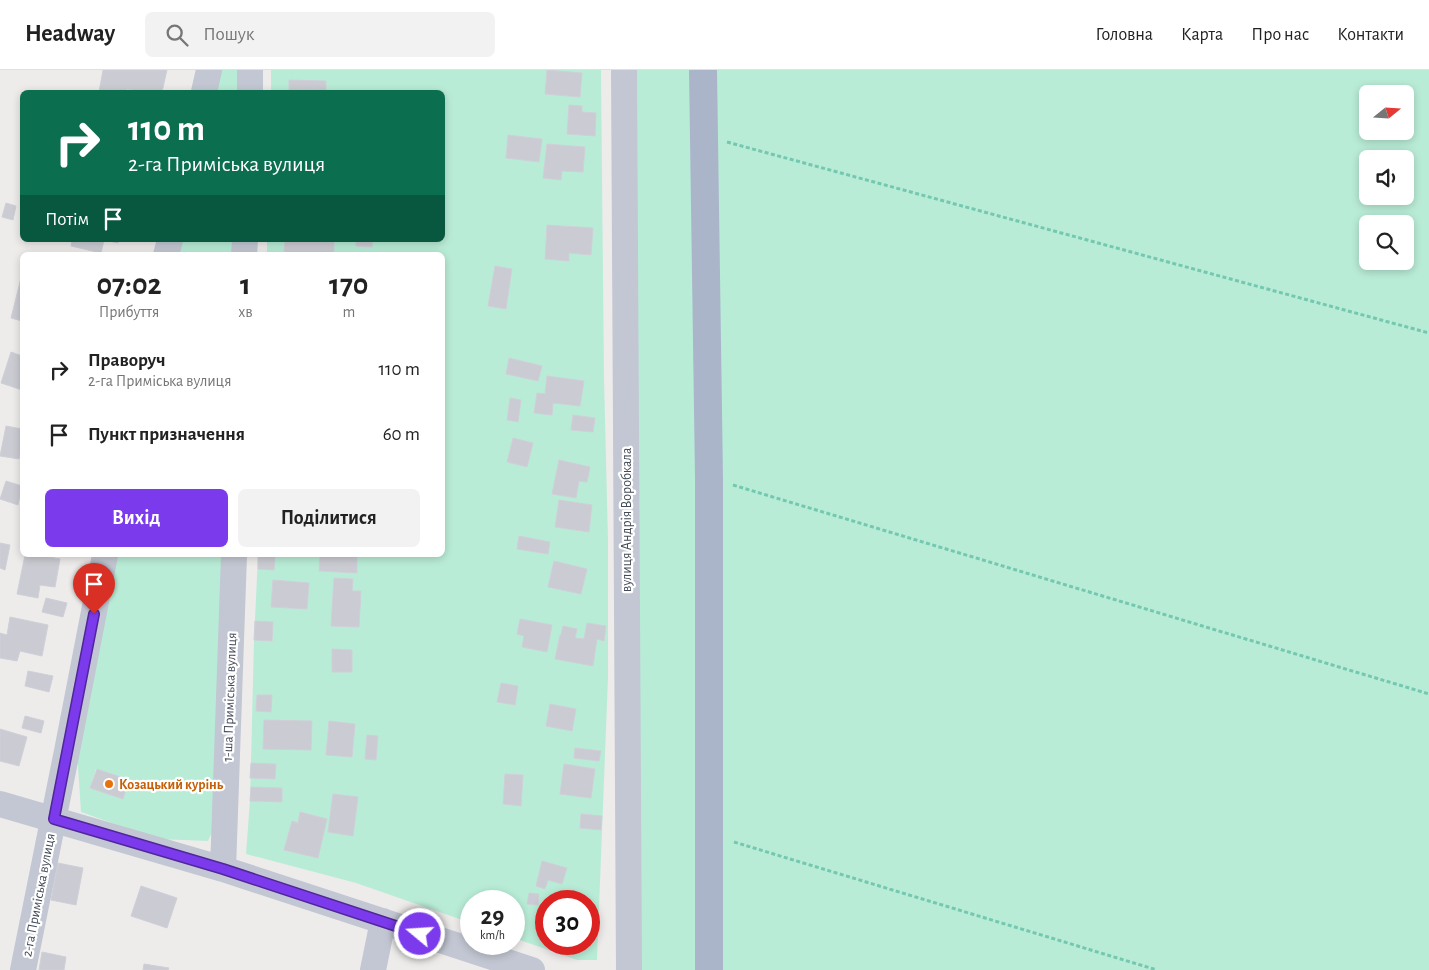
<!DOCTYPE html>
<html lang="uk">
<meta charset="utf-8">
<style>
:root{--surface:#fff;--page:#f2f2f2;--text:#222;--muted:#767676;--line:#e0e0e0;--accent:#7c3aed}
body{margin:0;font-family:"Alegreya Sans",sans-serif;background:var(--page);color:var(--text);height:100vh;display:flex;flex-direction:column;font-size:19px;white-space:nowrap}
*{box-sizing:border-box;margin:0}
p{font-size:16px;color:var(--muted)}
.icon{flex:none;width:28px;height:28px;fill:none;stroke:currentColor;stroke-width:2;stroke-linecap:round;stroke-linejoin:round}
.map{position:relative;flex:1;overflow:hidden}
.side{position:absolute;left:20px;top:182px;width:425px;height:305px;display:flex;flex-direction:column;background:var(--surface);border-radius:8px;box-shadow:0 2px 8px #0003}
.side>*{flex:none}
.banner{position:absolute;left:20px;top:20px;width:425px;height:152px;border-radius:8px;box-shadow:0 2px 8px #0003;background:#0b6e4f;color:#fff;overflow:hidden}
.needle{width:32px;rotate:72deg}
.fabs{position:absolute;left:1359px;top:15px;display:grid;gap:10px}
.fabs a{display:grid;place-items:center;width:55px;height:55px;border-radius:8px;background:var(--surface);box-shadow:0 2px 8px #0003;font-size:25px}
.speed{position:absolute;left:460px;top:820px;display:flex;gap:10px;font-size:25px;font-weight:700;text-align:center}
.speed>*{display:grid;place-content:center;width:65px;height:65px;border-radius:50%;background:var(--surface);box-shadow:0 2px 8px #0003;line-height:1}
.speed small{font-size:12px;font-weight:400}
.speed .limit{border:8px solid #d22;background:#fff;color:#111}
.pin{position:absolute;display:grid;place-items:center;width:42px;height:42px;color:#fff;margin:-51px -21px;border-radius:50% 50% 50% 0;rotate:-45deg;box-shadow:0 0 5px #0007}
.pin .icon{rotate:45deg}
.me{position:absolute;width:55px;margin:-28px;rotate:288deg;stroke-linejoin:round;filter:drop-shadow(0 0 4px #0008)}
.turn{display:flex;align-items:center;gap:18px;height:105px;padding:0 25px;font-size:22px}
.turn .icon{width:65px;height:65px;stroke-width:2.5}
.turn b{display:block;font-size:35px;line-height:42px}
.then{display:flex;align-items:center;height:48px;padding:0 25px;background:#0003;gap:10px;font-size:19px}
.eta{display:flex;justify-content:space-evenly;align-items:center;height:85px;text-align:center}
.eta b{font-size:30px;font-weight:700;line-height:35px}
.primary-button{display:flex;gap:10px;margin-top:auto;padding:10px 25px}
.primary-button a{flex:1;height:58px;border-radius:8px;background:var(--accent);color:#fff;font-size:20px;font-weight:700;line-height:58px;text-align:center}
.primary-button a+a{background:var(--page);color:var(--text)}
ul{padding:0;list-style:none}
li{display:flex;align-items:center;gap:15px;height:65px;padding:0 25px}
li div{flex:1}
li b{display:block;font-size:19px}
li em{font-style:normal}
header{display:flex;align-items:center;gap:30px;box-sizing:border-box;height:70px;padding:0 25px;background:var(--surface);border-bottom:1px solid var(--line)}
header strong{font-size:24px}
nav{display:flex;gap:28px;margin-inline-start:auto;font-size:18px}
.search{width:350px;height:45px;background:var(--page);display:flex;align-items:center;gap:12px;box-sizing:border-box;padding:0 18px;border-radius:8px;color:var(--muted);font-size:19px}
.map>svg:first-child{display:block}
.green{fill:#b9ecd7;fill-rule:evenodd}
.building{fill:#cbccd3;stroke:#cfd0d7}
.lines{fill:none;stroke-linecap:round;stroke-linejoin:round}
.path{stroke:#73c8af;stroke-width:3;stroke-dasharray:4 2.5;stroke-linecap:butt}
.street{stroke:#c2c7d3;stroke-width:26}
.primary{stroke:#abb5ca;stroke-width:28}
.route-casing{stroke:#51269a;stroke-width:12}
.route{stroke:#7c3aed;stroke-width:9}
.food-dot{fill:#e8710a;stroke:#fff;stroke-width:2}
.labels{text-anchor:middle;stroke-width:4.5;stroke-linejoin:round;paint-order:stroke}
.street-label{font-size:14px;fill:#444b58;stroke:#fff}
.food-label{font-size:14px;font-weight:bold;fill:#c56008;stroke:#fff;text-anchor:start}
</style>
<header>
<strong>Headway</strong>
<div class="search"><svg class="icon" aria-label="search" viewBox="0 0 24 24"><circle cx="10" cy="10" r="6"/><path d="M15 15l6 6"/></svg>Пошук</div>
<nav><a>Головна</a><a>Карта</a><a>Про нас</a><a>Контакти</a></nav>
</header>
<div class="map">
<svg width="1429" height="900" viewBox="0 0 1429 900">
<rect width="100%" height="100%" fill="#eeeceb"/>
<path class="green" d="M214 0H246V22H209Z
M271 0H601L604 307 608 470V608L597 890H577L514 868V831H471V853L356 813 246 784 250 730 254 570 258 485H442V185H267V170H442V22H271ZM546 831H589V874H546Z
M624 0H1429V900H629ZM1368 24H1405V61H1368ZM1368 89H1405V126H1368ZM1368 154H1405V191H1368Z
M176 170H240L239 185H173Z
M111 485H228L220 745 208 771 157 769 81 742 76 666ZM96 699 128 710 123 729 90 718Z"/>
<path class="building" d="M103 0H167L162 22H142L127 19 126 22H99Z
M547 0 582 3 580 27 545 24Z
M289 10 326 11V22H289Z
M569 35 582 36V42L596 43 595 66 567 64Z
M508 65 542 69 539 92 506 88Z
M547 74 585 77 583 102 562 101 561 110 543 108Z
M6 133 16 136 13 150 2 147Z
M547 155 593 158 591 185 569 183V191L545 189Z
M72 170H119L118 173 104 170 101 183 71 176Z
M285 170H341H334V185L284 183Z
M356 170H373L372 177 356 176Z
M495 196 512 199 506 239 488 236Z
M22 204V251L11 248Z
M11 282 22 286V320L1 313Z
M509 288 542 296 538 311 506 304Z
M547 306 584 311 580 336 553 333 552 345 534 343 537 323 545 324Z
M510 328 521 330 518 352 507 350Z
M573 345 595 348 593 362 571 360Z
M6 356 22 359V371L19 389 0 386Z
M513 368 533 373 527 397 507 392Z
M559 390 590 397 587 412 579 411 576 428 552 424Z
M6 411 22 416 18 435 0 429Z
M559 430 592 435 589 462 555 457Z
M519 466 550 472 548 484 517 479Z
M0 473 10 475 5 500 0 498Z
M25 485H38L60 489 55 517 40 515 38 528 17 524Z
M258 485 275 487 274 500 258 499Z
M320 485H357V503L319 501Z
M554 491 587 499 581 524 548 517Z
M334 508 353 509 352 521H361L359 557 331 556Z
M273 510 309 513 307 539 271 537Z
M46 528 67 533 63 547 42 542Z
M10 547 48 555 42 586 20 581 17 591 0 588V563L7 565Z
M520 549 552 555 547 582 522 577 524 566 517 564Z
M255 551 273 552 272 571 254 570Z
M587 553 606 556 604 571 597 569 593 596 555 589 560 565H561L563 556 577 559 575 568 584 569Z
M332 579 352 580V602H332Z
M28 601 53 606 49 622 25 616Z
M501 613 518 616 515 635 497 632Z
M257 625H272L271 642 256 641Z
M550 634 576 639 572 661 546 656Z
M25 646 44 651 41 663 22 658Z
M264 650 312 651 311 680 263 679Z
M329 651 355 654 352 687 326 685Z
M0 659 27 667 19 696 0 691Z
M367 665 378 666 376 690 365 689Z
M575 678 601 681 599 691 574 688Z
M251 693 276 694 275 709 250 708Z
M564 694 595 699 591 728 560 724Z
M97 699 129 710 123 729 90 718Z
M505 704 523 705 521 736 503 734Z
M251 717 282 718V732L250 731Z
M333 724 358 727 353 766 328 762Z
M300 742 327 749 318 788 284 780 292 751 298 753Z
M581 744 602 746 601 760 580 758Z
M542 791 567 798 562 814 548 810 545 819 536 816Z
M58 793 83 798 76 835 51 830Z
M141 816 177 828 167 858 131 846Z
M529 823 539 824 538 835 527 834Z
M555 823 589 829V834V831H553Z
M42 882 66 887 64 900H39Z
M144 894 169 898 168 900H143Z"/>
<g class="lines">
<path class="path" d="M727 72 1429 263
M733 415 1429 624
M734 772 1157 900"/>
<path class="street" d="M624 0 629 900
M204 22 209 0
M250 22V0
M166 185 170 170
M244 185 245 170
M0 734 223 799 532 900
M223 799 234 485
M23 900 67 681 105 485
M373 900 383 851"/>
<path class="primary" d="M703 0 709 408V900"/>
</g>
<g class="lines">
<g class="route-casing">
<path id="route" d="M94 544 54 749 223 799 420 864"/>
</g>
<use href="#route" class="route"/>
</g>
<circle class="food-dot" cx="109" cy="714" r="5"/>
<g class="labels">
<g class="street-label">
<text transform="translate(626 450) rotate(-90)" y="5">вулиця Андрія Воробкала</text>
<text transform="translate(229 627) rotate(-88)" y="5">1-ша Приміська вулиця</text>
<text transform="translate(38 825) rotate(-79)" y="5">2-га Приміська вулиця</text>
</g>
<g class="food-label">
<text x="119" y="719">Козацький курінь</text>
</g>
</g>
</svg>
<div class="fabs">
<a><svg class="needle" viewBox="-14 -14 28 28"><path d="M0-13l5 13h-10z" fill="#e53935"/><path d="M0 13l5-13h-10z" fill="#767676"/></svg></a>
<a><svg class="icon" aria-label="sound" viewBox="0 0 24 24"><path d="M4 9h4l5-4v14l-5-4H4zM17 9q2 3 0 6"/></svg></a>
<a><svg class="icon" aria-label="search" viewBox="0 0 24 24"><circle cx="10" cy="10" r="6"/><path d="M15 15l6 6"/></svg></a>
</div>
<div class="speed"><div>29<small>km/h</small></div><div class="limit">30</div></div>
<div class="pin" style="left:94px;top:544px;background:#d93025"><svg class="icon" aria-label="arrive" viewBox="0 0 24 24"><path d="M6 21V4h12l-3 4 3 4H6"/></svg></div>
<svg class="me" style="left:420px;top:864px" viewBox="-20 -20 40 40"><circle r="17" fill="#7c3aed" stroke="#fff" stroke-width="3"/><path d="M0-11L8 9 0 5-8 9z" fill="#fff"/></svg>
<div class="banner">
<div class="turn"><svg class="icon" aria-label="right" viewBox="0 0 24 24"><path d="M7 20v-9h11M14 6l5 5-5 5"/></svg><div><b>110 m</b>2-га Приміська вулиця</div></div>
<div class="then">Потім<svg class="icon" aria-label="arrive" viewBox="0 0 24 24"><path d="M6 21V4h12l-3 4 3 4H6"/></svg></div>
</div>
<section class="side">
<div class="eta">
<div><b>07:02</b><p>Прибуття</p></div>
<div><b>1</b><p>хв</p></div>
<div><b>170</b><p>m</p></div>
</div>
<ul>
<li><svg class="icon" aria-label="right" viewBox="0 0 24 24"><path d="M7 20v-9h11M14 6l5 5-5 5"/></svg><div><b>Праворуч</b><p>2-га Приміська вулиця</p></div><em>110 m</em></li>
<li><svg class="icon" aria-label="arrive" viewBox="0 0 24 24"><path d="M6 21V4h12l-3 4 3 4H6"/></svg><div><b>Пункт призначення</b></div><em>60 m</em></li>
</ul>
<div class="primary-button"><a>Вихід</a><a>Поділитися</a></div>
</section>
</div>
